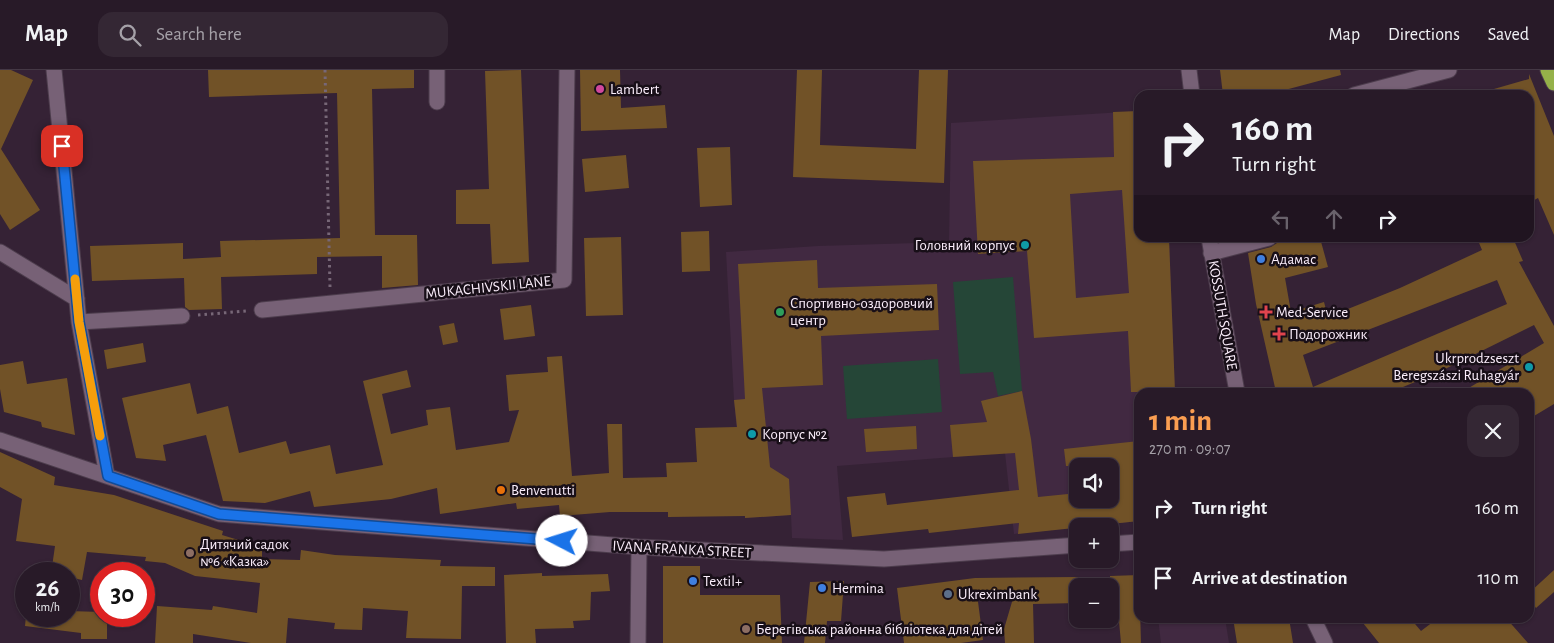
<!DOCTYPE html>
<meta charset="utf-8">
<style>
:root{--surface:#281a28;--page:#342734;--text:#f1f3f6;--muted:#a5a1a8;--line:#443845;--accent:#fb9e51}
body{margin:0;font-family:"Alegreya Sans",sans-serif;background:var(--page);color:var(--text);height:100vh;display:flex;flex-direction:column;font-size:19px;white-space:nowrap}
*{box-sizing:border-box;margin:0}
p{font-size:16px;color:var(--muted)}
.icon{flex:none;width:28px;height:28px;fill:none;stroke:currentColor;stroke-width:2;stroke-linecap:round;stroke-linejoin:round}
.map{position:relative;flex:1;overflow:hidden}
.sheet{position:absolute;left:1134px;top:318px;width:400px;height:235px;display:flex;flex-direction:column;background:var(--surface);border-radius:15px;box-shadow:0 1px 4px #0004,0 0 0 1px var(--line)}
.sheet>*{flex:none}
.banner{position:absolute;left:1134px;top:20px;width:400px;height:152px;border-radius:15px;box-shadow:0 1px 4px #0004,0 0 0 1px var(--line);background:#281a28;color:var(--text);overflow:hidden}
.buttons{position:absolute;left:1069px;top:388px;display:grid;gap:10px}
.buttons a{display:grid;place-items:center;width:50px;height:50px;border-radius:10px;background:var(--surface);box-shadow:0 1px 4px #0004,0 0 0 1px var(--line);font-size:25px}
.speed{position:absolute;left:15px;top:492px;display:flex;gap:10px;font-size:25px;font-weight:700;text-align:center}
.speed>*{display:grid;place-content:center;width:65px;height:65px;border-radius:50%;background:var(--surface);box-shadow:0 1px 4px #0004,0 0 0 1px var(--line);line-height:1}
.speed small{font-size:12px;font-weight:400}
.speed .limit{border:8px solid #d22;background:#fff;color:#111}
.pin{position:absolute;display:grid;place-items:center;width:42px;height:42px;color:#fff;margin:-21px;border-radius:10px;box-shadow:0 2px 8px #0006}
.me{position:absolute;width:55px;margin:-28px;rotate:275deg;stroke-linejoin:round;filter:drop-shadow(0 0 4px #0008)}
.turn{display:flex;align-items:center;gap:18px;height:105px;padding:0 15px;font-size:22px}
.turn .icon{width:65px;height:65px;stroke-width:2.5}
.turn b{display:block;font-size:35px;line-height:42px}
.lanes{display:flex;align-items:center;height:48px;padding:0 15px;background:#0003;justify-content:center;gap:25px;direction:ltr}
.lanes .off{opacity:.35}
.round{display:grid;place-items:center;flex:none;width:52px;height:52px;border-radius:15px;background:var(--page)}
.headline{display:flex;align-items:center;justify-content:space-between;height:85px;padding:0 15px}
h1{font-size:30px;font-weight:700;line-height:38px;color:var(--accent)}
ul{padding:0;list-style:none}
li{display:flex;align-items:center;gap:15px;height:70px;padding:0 15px}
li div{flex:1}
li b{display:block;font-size:19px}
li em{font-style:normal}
header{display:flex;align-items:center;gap:30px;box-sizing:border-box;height:70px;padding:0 25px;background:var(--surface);border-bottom:1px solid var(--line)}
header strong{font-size:24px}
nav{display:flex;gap:28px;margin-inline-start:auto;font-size:18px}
.search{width:350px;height:45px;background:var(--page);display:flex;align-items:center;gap:12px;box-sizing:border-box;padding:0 18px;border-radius:15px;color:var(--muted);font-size:19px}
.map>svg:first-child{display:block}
.built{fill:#412941;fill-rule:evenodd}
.green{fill:#254637}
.building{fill:#715227;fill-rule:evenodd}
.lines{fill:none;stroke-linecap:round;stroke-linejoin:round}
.minor-casing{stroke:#4d3d4d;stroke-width:17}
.highway-casing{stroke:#4d3d4d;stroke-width:17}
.path{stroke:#776777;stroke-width:3;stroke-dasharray:2.5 4;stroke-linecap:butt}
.minor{stroke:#776176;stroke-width:15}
.highway{stroke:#95b149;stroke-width:15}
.route-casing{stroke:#114b97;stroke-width:12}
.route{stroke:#1a73e8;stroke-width:9}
.slow{stroke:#f59e0b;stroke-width:9}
.hotel-dot{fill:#d1479c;stroke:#180f18;stroke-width:2}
.culture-dot{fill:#0f9aa8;stroke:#180f18;stroke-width:2}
.shop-dot{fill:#3f7fe0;stroke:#180f18;stroke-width:2}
.leisure-dot{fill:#2e9e5b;stroke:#180f18;stroke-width:2}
.health-dot{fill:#e0444e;stroke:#180f18;stroke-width:2}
.food-dot{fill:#e8710a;stroke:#180f18;stroke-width:2}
.education-dot{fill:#8d6e63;stroke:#180f18;stroke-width:2}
.service-dot{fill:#5c6f8a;stroke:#180f18;stroke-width:2}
.labels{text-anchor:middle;stroke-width:5;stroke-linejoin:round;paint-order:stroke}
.poi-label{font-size:15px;fill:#fbeefb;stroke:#180f18;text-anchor:start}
.street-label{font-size:15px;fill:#fbeefb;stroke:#180f18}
</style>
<header>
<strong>Map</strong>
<div class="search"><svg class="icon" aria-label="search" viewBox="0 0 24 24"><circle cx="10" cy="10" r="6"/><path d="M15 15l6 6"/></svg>Search here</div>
<nav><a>Map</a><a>Directions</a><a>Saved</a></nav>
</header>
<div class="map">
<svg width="1554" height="573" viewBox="0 0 1554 573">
<rect width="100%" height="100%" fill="#352235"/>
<path class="built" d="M1139 41V168H1169L1175 322H1139V451L1014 464 1005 383 837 396 843 470 792 468 791 445 745 448 734 330 726 182 818 176 949 172 951 53ZM1078 396H1110V429H1078Z
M1158 548H1225L1229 573H1161Z"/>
<path class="green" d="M1013 207 1022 321 998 326 993 302 960 304 953 212Z
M938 289 942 342 847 349 843 296Z"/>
<path class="building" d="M0 0H11L33 10 1 79 40 140 10 160 0 144Z
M208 0H414V18L372 19 375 165H417L418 215 382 218V186L317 187V204L221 207 222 239 189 240 185 237 184 208 92 211 90 176 183 173V189L221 187 220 171 340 168 337 23 209 27Z
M521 0 529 192 492 194 490 154H456V120L489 119 485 1Z
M580 0H620L621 38 665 35 667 58 581 61Z
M797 0H822L820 75 916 79 919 0H948L944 113 793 107Z
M1220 0H1340L1341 5 1266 25H1223Z
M1529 4 1554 66V165L1538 128 1529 133V25H1488L1487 21 1529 9Z
M1139 41V168H1169L1175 322H1131L1128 261 1034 268 1027 181 978 184 973 91 1114 87 1113 42ZM1122 120 1129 223 1076 228 1070 124Z
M730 77 732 135 700 137 697 78Z
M626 85 629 118 585 122 582 89Z
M709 161 710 201 682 202 681 162Z
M621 167 623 245 586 246 584 168Z
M1293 168H1320L1328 197 1285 208 1291 242 1324 232 1328 247 1400 218 1482 180 1477 168H1513L1523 191 1519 192 1554 256V334L1529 349V322H1462L1544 273 1534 255 1439 302 1391 322H1276L1256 234 1248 183 1271 177 1277 173ZM1497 210 1507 234 1313 317 1303 285Z
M817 190 818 218 937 214 939 260 821 266 823 315 762 318 770 397 789 409 791 445 745 448V446L668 447V442H610L560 446 559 435 517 439 516 433 440 444 437 418 391 429 314 437 310 421 265 433 223 431 206 365 163 375 166 391 136 388 122 328 190 313 197 344 228 336 239 383 286 371 290 384 330 375 336 404 383 395 363 311 407 300 411 317 382 324 391 364 428 355 426 340 450 337 456 380 509 372 519 340 509 341 506 305 548 302 547 287 562 286 572 406 609 403 607 354H622L623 408 667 407 666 393 697 392 695 358 737 357 734 330 745 329 738 194Z
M531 235 535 266 504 270 500 239Z
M454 253 458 272 443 275 439 256Z
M143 273 146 292 107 299 104 280Z
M23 291 27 314 67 308 75 365 42 357 41 352 4 342 0 319V295Z
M1022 321 1031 369 1038 427 1078 423V429H1110V396H1066L1064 379 1139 371V451L1018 464 1019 453 929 463 928 459 852 467 847 427 885 423 887 435 1019 420 1015 383 953 387 950 355 987 352 981 331Z
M916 356 917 379 866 382 864 359Z
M0 382 55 407 54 415 114 425 223 461 222 465 262 477V489L300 490 301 480 335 485 441 490 440 496 495 497V516H462L461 569 406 568 408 541 363 538 362 560 334 559 335 553 288 548 286 573H251L193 564V573H155L157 536 212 540 213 536 257 543 260 513 195 506 165 493 145 491 146 487 87 482 82 510 69 507V504H51L55 476 16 471 22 429 0 417Z
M663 496H700V525H780L782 573H663Z
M1554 500V522L1536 538 1529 529V523Z
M542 503V506L608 504 610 521 591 522 590 550 573 551 574 558 535 559 536 573H506L504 505Z
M1139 505 1141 573H1121L1119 551 1110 552V506Z
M1078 507V533L1033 534 1034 573H1005L1004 559 1014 525 977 524 983 570 961 573H904L897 518 975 508Z
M844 511 841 551H827L825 573H804L810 512Z
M69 541 101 542V546H107V569H81V563L25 556 26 546H69Z
M1233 548H1289L1293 573H1237Z
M1359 548H1410L1421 561 1438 548H1506L1528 573H1379Z"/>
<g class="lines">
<g class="minor-casing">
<path id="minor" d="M54 0 79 252 107 406
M437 0V32
M1189 0 1192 25
M1354 25 1449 0
M1209 168 1237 322
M0 182 77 229
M1211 183 1269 168
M262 240 564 210 567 0
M79 252 182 246
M0 370 219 444 639 477 884 489 1078 475
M1110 474 1139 472
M1313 548 1325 573
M638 573 639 477"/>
</g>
<g class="highway-casing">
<path id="highway" d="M1548 0 1554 13"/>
</g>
<path class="path" d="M325 0 330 217
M198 245 246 241"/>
<use href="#minor" class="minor"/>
<use href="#highway" class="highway"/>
</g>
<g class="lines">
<g class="route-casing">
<path id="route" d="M62 76 79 252 108 406 219 444 562 471"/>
</g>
<use href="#route" class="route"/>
<path class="slow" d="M75 209 79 252 100 366"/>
</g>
<circle class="hotel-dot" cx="600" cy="19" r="5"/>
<g class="culture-dot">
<circle cx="1025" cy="175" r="5"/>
<circle cx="1529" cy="297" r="5"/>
<circle cx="752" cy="364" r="5"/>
</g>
<g class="shop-dot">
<circle cx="1261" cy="189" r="5"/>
<circle cx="693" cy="511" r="5"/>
<circle cx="822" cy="518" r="5"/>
</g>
<circle class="leisure-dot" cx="780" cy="242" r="5"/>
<g class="health-dot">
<path d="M1263.5 234.5h5v5h5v5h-5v5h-5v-5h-5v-5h5z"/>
<path d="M1276.5 256.5h5v5h5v5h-5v5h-5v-5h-5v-5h5z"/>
</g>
<circle class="food-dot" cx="501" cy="420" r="5"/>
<g class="education-dot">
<circle cx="190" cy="483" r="5"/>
<circle cx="746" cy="559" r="5"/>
</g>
<circle class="service-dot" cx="948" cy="524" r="5"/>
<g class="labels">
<g class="poi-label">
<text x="610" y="24">Lambert</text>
<text x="1015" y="180" text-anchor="end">Головний корпус</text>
<text x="1271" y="194">Адамас</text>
<text x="790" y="238">Спортивно-оздоровчий<tspan x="790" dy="17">центр</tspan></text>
<text x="1276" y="247">Med-Service</text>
<text x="1289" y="269">Подорожник</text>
<text x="1519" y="293" text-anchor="end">Ukrprodzseszt<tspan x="1519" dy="17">Beregszászi Ruhagyár</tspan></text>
<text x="762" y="369">Корпус №2</text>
<text x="511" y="425">Benvenutti</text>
<text x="200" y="479">Дитячий садок<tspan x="200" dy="17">№6 «Казка»</tspan></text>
<text x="703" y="516">Textil+</text>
<text x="832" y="523">Hermina</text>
<text x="958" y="529">Ukreximbank</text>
<text x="756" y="564">Берегівська районна бібліотека для дітей</text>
</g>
<g class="street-label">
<text transform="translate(488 217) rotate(-6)" y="5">MUKACHIVSKII LANE</text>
<text transform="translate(1223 245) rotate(80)" y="5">KOSSUTH SQUARE</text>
<text transform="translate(682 479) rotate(3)" y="5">IVANA FRANKA STREET</text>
</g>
</g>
</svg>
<div class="buttons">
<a><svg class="icon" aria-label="sound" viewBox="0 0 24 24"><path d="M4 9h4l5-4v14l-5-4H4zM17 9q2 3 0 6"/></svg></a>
<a>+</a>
<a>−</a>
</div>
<div class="speed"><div>26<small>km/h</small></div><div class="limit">30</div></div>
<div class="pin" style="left:62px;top:76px;background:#d93025"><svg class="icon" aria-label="arrive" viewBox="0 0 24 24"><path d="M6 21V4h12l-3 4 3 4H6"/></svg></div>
<svg class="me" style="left:562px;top:471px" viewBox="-20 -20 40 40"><circle r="19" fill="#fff"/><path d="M0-13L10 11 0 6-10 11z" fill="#1a73e8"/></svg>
<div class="banner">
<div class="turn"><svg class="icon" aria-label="right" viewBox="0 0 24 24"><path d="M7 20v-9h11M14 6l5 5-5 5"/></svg><div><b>160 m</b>Turn right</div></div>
<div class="lanes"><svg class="icon off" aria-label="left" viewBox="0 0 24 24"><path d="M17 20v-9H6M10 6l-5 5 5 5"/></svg><svg class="icon off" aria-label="ahead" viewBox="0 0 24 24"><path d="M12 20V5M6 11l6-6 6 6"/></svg><svg class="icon" aria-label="right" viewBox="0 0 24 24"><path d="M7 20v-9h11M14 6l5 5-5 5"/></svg></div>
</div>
<section class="sheet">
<div class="headline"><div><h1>1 min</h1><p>270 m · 09:07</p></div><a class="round"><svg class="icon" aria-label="close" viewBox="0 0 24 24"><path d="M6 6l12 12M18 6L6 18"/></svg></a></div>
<ul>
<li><svg class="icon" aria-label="right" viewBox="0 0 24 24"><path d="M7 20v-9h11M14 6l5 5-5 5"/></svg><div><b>Turn right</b></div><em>160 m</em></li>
<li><svg class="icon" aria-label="arrive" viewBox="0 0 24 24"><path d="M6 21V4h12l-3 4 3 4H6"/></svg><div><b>Arrive at destination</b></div><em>110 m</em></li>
</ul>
</section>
</div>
